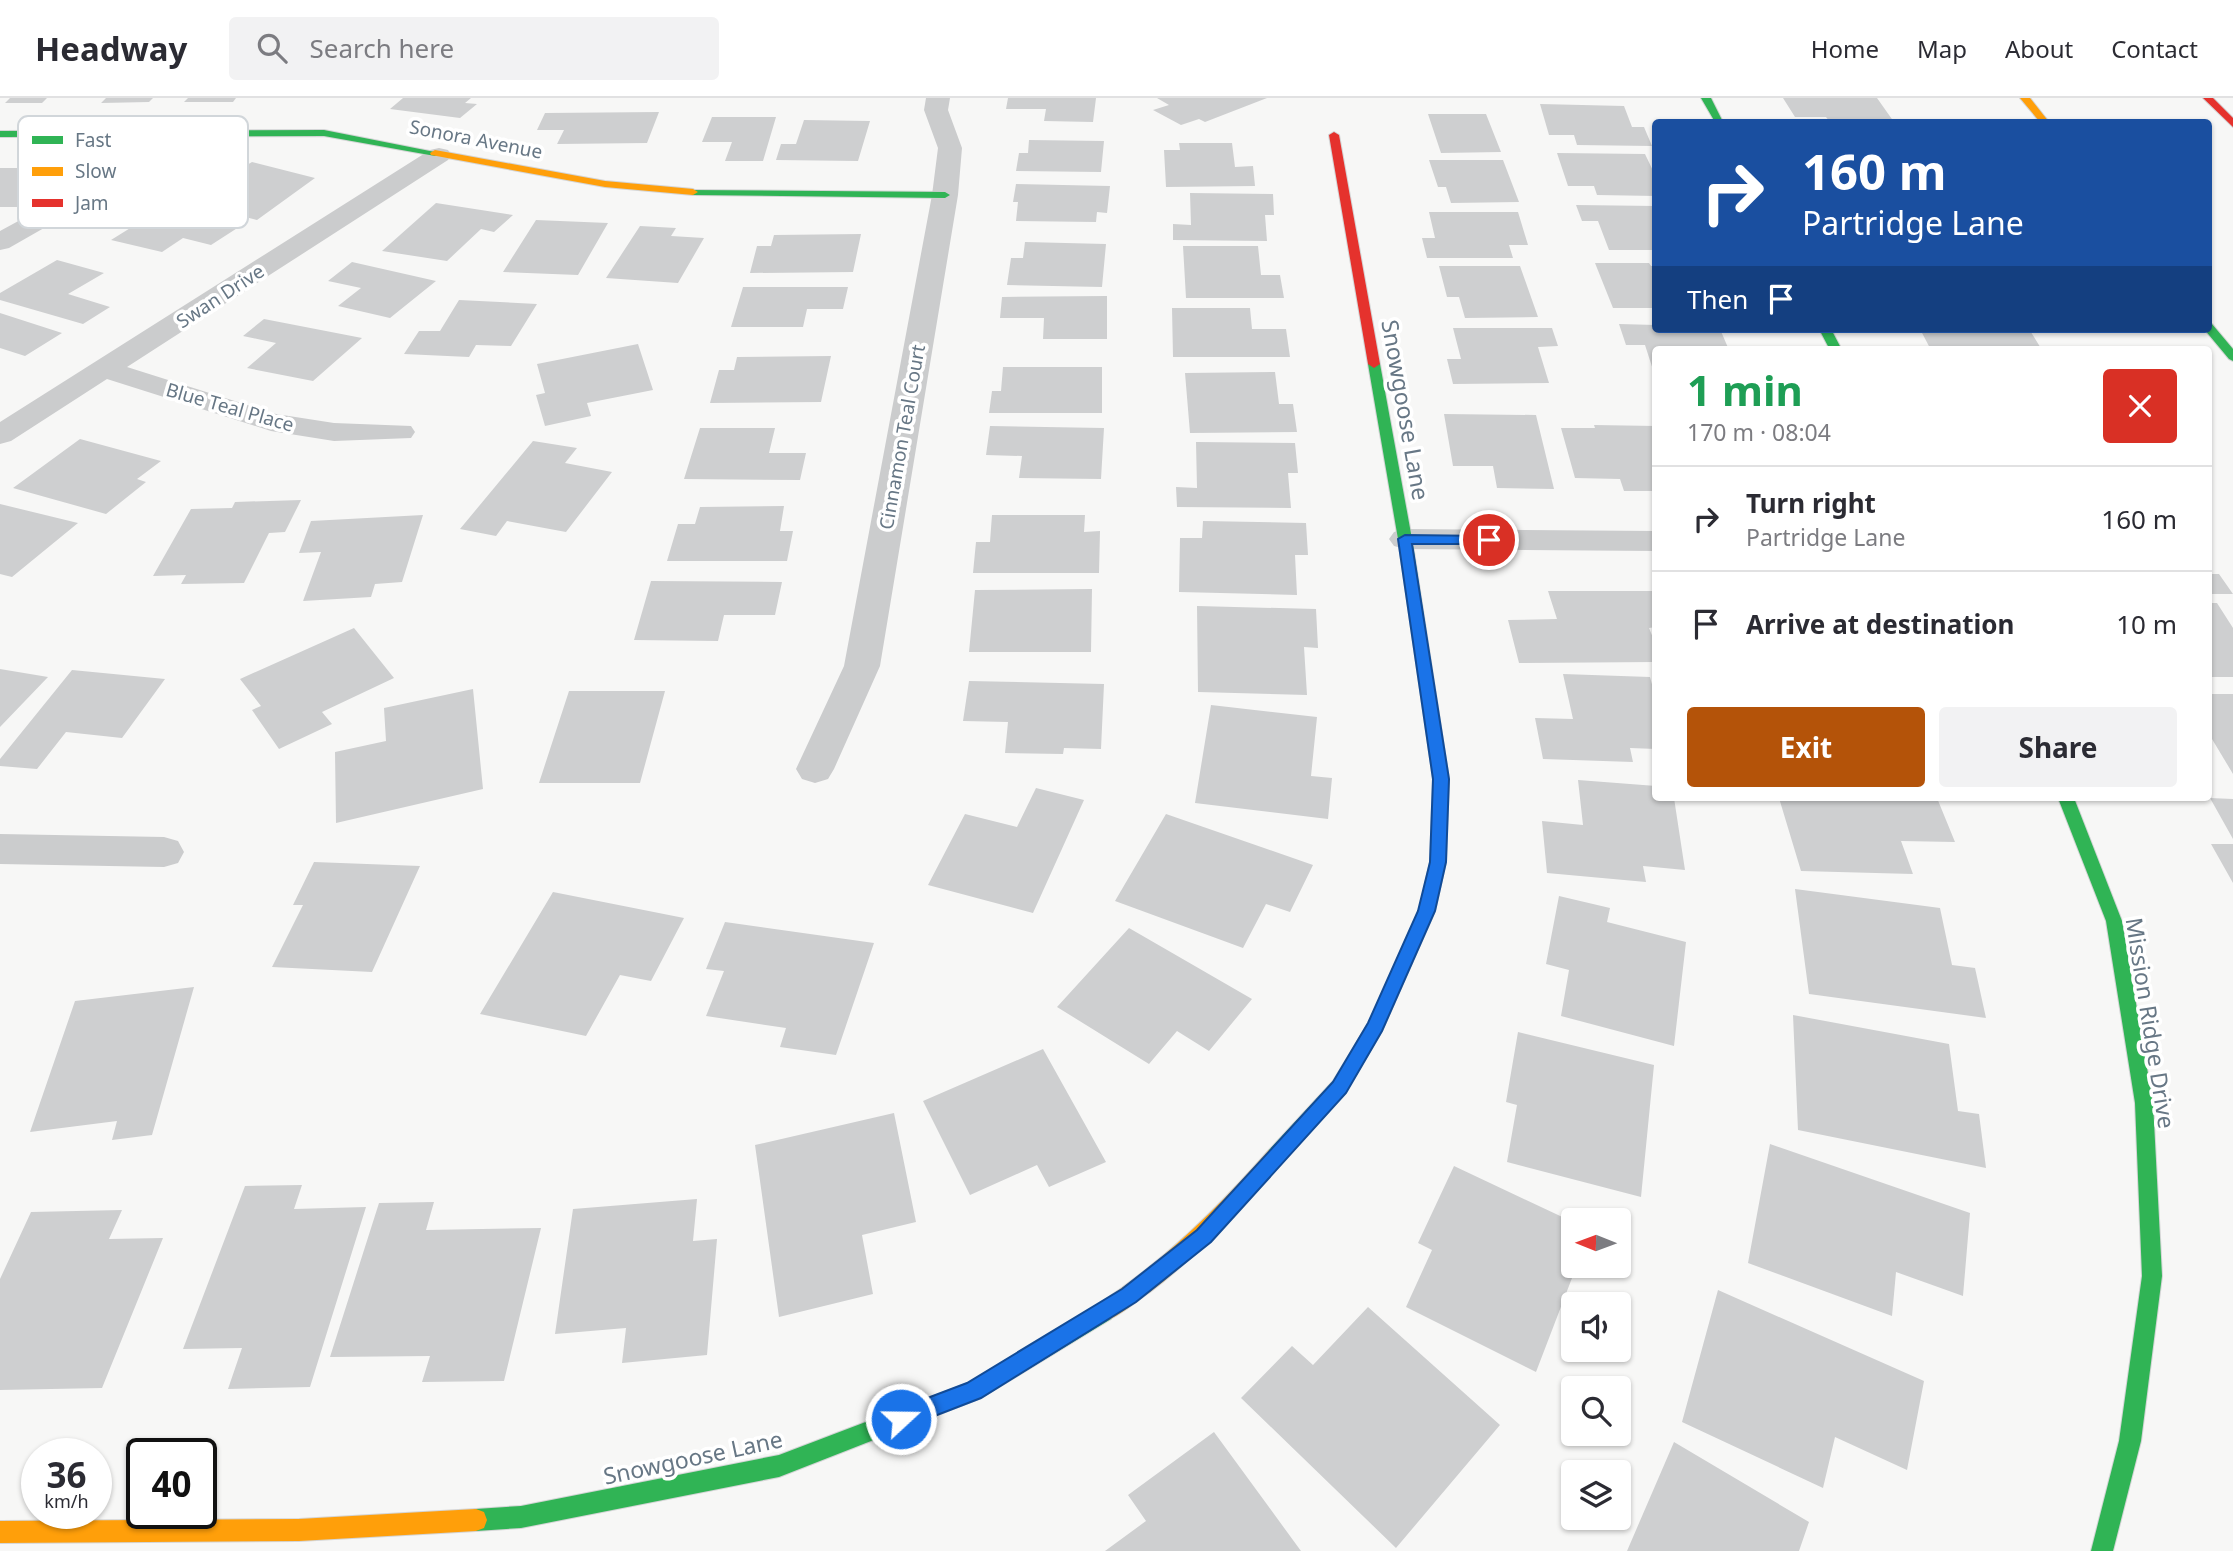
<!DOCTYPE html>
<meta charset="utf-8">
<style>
:root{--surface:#fff;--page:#f2f2f3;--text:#2b2b33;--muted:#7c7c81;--line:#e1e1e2;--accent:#b45309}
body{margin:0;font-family:"Noto Sans",sans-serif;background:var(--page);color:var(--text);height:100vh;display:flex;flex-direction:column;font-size:26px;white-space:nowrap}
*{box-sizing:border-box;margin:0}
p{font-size:23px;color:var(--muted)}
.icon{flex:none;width:38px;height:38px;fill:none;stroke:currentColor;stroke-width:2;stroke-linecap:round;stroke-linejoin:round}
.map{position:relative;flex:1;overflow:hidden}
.panel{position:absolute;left:1652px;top:248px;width:560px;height:455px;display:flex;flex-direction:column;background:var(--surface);border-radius:7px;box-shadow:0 2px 5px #0004}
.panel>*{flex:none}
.banner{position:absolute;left:1652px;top:21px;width:560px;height:214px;border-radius:7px;box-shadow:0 2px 5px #0004;background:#1a4fa0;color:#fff;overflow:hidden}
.needle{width:46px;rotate:271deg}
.buttons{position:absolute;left:1561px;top:1110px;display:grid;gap:14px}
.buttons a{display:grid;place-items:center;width:70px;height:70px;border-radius:7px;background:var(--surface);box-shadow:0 2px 5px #0004;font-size:35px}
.speed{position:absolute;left:21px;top:1340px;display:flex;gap:14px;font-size:35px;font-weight:700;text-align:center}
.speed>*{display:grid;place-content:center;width:91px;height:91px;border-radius:50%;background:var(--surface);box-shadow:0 2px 5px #0004;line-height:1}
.speed small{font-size:18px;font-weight:400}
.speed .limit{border:4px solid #111;border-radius:10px;background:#fff;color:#111}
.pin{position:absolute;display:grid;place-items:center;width:60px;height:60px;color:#fff;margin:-30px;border:4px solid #fff;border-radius:50%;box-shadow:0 2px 7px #0007}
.me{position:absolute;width:77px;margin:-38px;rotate:69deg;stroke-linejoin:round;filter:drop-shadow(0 0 5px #0008)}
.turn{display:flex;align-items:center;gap:24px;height:147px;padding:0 35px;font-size:32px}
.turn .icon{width:91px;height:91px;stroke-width:2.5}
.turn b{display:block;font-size:49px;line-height:60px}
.then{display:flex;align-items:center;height:66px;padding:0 35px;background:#0003;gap:14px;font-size:26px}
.round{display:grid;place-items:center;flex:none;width:74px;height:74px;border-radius:7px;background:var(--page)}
.summary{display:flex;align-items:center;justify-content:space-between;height:119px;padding:0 35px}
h1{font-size:42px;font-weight:700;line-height:52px;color:#1e9e55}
.button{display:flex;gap:14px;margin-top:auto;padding:14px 35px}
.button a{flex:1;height:80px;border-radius:7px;background:var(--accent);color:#fff;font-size:28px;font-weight:700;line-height:80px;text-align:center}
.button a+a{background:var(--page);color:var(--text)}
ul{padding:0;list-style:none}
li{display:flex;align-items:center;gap:21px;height:105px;padding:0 35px;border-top:2px solid var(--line)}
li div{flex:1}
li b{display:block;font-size:26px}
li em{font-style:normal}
header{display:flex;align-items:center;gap:42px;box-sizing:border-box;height:98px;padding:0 35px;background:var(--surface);border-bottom:2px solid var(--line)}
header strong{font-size:33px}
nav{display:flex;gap:38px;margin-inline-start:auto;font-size:24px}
.search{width:490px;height:63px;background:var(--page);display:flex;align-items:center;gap:18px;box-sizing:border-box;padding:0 24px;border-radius:7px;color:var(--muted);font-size:26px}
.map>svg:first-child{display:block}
.building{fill:#cecfd0}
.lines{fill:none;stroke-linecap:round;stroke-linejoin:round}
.fast-casing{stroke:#d4d5d6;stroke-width:2}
.slow-casing{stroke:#d4d5d6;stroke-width:2}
.jam-casing{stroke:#d4d5d6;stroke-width:2}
.street{fill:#cbcccd;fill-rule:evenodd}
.fast{fill:#30b455;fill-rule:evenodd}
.slow{fill:#ff9f0a;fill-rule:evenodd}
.jam{fill:#e5322d;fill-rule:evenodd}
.route{fill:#1a73e8;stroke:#114b97;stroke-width:2}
.labels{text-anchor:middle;stroke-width:7;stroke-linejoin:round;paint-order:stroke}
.far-street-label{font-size:19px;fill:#677785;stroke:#fff}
.street-label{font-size:23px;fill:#677785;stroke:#fff}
.key{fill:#fff;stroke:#d1d6da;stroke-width:2}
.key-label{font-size:19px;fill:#677785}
</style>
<header>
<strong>Headway</strong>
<div class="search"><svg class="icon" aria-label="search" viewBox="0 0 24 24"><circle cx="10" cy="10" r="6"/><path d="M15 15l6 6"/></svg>Search here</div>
<nav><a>Home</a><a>Map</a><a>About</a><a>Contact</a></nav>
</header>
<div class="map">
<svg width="2233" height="1453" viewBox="0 0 2233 1453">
<rect width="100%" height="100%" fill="#f7f7f6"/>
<path class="building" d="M10 0H47L42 5H5Z
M106 0H153L149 4 101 5Z
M188 0H236L233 4H184Z
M403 0H471L465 5 477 6 460 20 390 11Z
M1008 0H1096L1093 24 1044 23 1046 11H1006Z
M1157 0H1267L1205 24 1199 21 1181 27 1153 12 1169 7Z
M1783 0H1877L1894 24H1830L1826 19H1795Z
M1540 6 1624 8 1632 29H1644L1652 48 1577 47 1574 37H1549Z
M659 14 647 45 557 46 564 32H537L545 15Z
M1428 16H1486L1501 54 1441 55Z
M712 19H776L763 63H725L732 44H702Z
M804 22 870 23 858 63 776 62 781 46H796Z
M1029 42 1104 43 1101 74 1016 73 1019 55H1028Z
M1179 45H1232L1235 69 1253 68 1255 88 1166 89 1164 52H1180Z
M1557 55 1645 56 1656 79V98L1597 97 1594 88H1568Z
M1429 62H1503L1519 104 1451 105 1446 89H1438Z
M252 64 315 80 257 122 226 114 239 106 200 95Z
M0 70H79L52 101H25L17 109H0Z
M1016 86 1110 88 1107 115 1097 114 1096 124 1016 123 1018 104H1013Z
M1190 95 1273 96 1274 117H1265L1267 143 1173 142V126L1191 127Z
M436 105 513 117 494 134 481 131 447 163 382 153Z
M1576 107 1656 108V152H1609L1598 123H1582Z
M164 109 242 127 211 147 183 140 162 154 111 142Z
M1429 114H1518L1528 147H1509L1513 160H1427L1422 140H1435Z
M536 122 608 125 578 177 503 174Z
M640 128 676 130 671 138 704 140 678 185 606 180Z
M861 136 853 174 750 175 757 148H771L774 137Z
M1025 144 1106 146 1102 189 1007 187 1011 160H1023Z
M1183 148H1258L1261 177H1280L1284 200H1186Z
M57 162 104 175 68 196 110 209 83 226 0 202V195Z
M352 164 436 183 390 220 338 208 361 190 328 183Z
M1595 165H1649L1651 168H1656V210H1613Z
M1439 168H1520L1538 219 1465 220 1459 199H1447Z
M743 189H848L843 211H807L803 229H731Z
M1107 198V241H1043L1044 220H1000L1002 199Z
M459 202 537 206 511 248 476 247 469 259 404 256 419 233H440Z
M1172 210H1250L1252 231H1286L1290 259H1173Z
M0 215 62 235 25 258 0 250Z
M264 221 362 240 313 283 247 270 276 245 243 238Z
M1619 226 1656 227V231H1720L1729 252H1656L1655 278 1645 247H1626Z
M1453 230H1552L1558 248 1538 249 1549 285 1453 286 1447 261H1461Z
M1932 231H2029L2042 252H1931L1921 233 1933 234Z
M638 246 653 292 587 305 591 318 545 328 536 297 545 295 537 266Z
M831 258 821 304 710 305 719 272H734L737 259Z
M1003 269H1102V315H989L992 293H1001Z
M1275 274 1279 306H1293L1297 334 1190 335 1185 275Z
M1444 316 1536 317 1554 391 1497 390 1493 368H1453Z
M1594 327 1656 328V393H1624L1620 381 1575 380 1561 330H1595Z
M990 328 1104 330 1101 381 1019 380 1022 358 986 357Z
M700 330H775L769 355H806L800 382 684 381Z
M80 341 161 363 137 381 146 384 106 416 13 390Z
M533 343 577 350 565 365 612 374 566 434 507 423 496 438 460 431Z
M1196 344 1295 345 1298 375H1288L1291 410 1177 409 1176 389 1197 390Z
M301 402 285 434 269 435 244 485 181 486 186 477 153 478 191 411 232 410 235 404Z
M0 406 78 425 12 479 0 476Z
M784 408 780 433H793L787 463H667L678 426H695L700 409Z
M423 417 402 484 375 486 371 499 303 503 321 454 299 455 311 423Z
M992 417H1085L1084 434 1100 433 1099 475H973L976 444H990Z
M1203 423 1306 425 1308 457H1295L1297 497 1179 494 1180 440H1202Z
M2208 476H2219L2233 496H2208Z
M651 483 782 484 775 517H724L718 543 634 542Z
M1092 491 1091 554H969L975 492Z
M1548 493H1656V529L1649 530 1656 547V564L1519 565 1508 522 1557 521Z
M2208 505H2217L2233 530V579H2208Z
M1197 508 1316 511 1318 550 1304 549 1307 597 1198 594Z
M354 530 394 580 322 614 332 626 279 651 252 612 261 608 240 581Z
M0 571 48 579 0 629Z
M72 572 165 581 122 640 66 634 37 671 0 668V661Z
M1563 576 1650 579 1656 601V651L1630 650 1633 664 1543 661 1535 620 1573 621Z
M969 583 1104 586 1101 651 1064 650 1063 656 1005 655 1008 624 963 623Z
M473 591 483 691 336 725 335 654 386 643 384 610Z
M569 593H665L640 685H539Z
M2208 596H2233V676L2212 641H2208Z
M1211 607 1317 619 1311 678 1332 680 1328 721 1195 705Z
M1578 682 1656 688V700H1674L1685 772 1643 768 1646 784 1547 775 1542 723 1583 727Z
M1036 690 1084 702 1033 815 928 787 965 716 1017 729Z
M1779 700H1937L1955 744 1901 743 1913 776 1801 773Z
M2210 700 2233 701V741Z
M1166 716 1313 767 1290 814 1266 806 1243 850 1115 803Z
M2211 746H2233V785Z
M314 764 420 768 372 874 272 869 303 807H293Z
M1795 791 1940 810 1952 867 1975 870 1986 920 1809 896Z
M553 794 684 820 651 883 620 877 586 938 480 916Z
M1559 798 1610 810 1607 824 1686 844 1674 948 1561 918 1569 872 1546 866Z
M725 824 874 845 836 957 780 949 786 930 706 918 724 873 706 871Z
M1129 830 1252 901 1209 953 1177 933 1149 966 1057 909Z
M194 889 152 1037 112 1042 117 1023 30 1034 75 903Z
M1793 917 1949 946 1958 1013 1979 1016 1986 1070 1798 1032Z
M1518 934 1654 967 1641 1099 1507 1064 1517 1007 1506 1004Z
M1043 951 1106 1064 1049 1089 1037 1067 970 1097 923 1003Z
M894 1015 916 1124 862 1137 873 1196 779 1219 755 1047Z
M1770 1046 1970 1115 1963 1198 1896 1174 1892 1218 1748 1165Z
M1454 1068 1573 1124V1167H1577L1536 1274 1406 1209 1432 1152 1418 1145Z
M302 1087 294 1111 366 1109 310 1289 228 1291 242 1250 183 1251 245 1088Z
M697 1101 693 1143 717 1141 707 1257 622 1265 626 1230 555 1236 573 1111Z
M434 1104 426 1132 541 1130 504 1283 422 1284 430 1258 330 1259 379 1105Z
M122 1112 109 1141 163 1140 102 1290 0 1292V1181L31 1114Z
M1718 1192 1924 1283 1907 1372 1835 1339 1823 1390 1682 1324Z
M1368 1209 1500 1327 1396 1450 1241 1300 1292 1248 1313 1267Z
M1214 1334 1301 1453H1105L1146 1423 1128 1397Z
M1674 1344 1809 1424 1799 1453H1627Z"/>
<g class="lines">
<g class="fast-casing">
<path id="fast" d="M1701 0H1711L1723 24H1715Z
M324 32 440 55 435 58 324 38 0 39V33Z
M689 92 945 94 950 97 945 100 693 97 688 94Z
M2208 225 2212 226 2233 251V263L2229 261 2204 231H2208Z
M1819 231H1831L1842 252H1830Z
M1374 262 1380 266 1412 441 1449 681 1446 764 1435 813 1382 933 1345 995 1283 1064 1276 1066 1269 1064 1267 1058 1269 1052 1333 983 1369 924 1419 813 1430 764 1433 681 1398 441 1368 266Z
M2058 700H2074L2122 823 2153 1005 2162 1178 2141 1343 2113 1453H2091L2119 1343 2142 1178 2135 1005 2106 823Z
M1104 1204 1111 1207 1114 1214 1111 1221 981 1300 779 1379 521 1430 476 1433 468 1430 465 1422 468 1414 476 1411 521 1408 779 1357 968 1285Z"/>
</g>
<g class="slow-casing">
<path id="slow" d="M2020 0H2030L2049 24H2040Z
M435 52 605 83 693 91 698 94 693 97 605 89 431 57 430 55Z
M1276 1050 1283 1052 1285 1058 1283 1064C1241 1110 1200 1156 1150 1194 1135 1204 1121 1217 1104 1224L1097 1221 1094 1214 1097 1207C1163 1164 1217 1111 1269 1052Z
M476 1411 484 1414 487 1422 484 1430 476 1433 299 1443 0 1445V1423L299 1421Z"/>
</g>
<g class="jam-casing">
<path id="jam" d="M2203 0H2213L2233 20V29Z
M1334 34 1339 37 1380 266 1374 270 1368 266 1329 37Z"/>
</g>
<path class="street" d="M926 0H950L948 12 962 50 958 97 880 568 834 671 828 681 815 685 802 681 796 671 844 568 932 97 938 50 924 12Z
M197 26 205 28 209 33 205 38 9 150 0 152V133Z
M439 50 448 52 451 57 448 62 127 269 276 316 334 325 411 328 415 334 411 340 334 343 271 333 107 281 11 343 0 346V324L430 52Z
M1405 431 1656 433V453L1405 451 1394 448 1389 441 1394 434Z
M0 736 164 739 178 743 184 754 178 765 164 769 0 766Z"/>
<use href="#fast" class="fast"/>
<use href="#slow" class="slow"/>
<use href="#jam" class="jam"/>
</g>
<path class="route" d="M1405 437 1489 438 1495 442 1489 446H1412L1449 681 1446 764 1435 813 1382 933 1346 995 1211 1144 1136 1204 981 1300 901 1331 893 1328 890 1321 893 1313 967 1285 1122 1191 1197 1132 1333 984 1368 925 1418 813 1430 764 1433 681 1398 441Z"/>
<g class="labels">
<g class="far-street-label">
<text transform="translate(476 41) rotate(11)" y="7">Sonora Avenue</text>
<text transform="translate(220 198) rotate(-33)" y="7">Swan Drive</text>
<text transform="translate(230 309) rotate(16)" y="7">Blue Teal Place</text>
<text transform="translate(902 339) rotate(-80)" y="7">Cinnamon Teal Court</text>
</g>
<g class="street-label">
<text transform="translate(1405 312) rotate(80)" y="8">Snowgoose Lane</text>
<text transform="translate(2150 925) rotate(81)" y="8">Mission Ridge Drive</text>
<text transform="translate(693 1360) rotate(-12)" y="8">Snowgoose Lane</text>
</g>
</g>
<rect x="18" y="18" width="230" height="112" rx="10" class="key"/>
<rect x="32" y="38" width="31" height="8" fill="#30b455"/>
<rect x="32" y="69" width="31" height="9" fill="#ff9f0a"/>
<rect x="32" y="101" width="31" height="8" fill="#e5322d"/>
<g class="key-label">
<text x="75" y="49">Fast</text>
<text x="75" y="80">Slow</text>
<text x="75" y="112">Jam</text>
</g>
</svg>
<div class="buttons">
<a><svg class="needle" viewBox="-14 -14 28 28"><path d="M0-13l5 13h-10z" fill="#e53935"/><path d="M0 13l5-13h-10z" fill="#7c7c81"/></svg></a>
<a><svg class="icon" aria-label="sound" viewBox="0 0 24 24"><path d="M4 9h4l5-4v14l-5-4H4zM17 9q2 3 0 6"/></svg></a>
<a><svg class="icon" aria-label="search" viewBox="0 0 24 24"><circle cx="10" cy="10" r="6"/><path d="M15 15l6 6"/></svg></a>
<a><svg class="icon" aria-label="layers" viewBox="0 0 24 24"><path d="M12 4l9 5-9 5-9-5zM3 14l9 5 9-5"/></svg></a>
</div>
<div class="speed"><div>36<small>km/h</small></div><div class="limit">40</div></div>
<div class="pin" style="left:1489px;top:442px;background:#d93025"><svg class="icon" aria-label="arrive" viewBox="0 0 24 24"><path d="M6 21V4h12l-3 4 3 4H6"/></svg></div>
<svg class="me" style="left:901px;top:1321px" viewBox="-20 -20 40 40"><circle r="17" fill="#1a73e8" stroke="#fff" stroke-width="3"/><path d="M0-11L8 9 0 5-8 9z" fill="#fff"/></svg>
<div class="banner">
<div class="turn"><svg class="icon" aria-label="right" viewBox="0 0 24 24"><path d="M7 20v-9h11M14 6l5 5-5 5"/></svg><div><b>160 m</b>Partridge Lane</div></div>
<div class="then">Then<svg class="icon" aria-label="arrive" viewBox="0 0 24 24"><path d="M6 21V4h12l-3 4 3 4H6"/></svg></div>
</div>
<section class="panel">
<div class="summary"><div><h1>1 min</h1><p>170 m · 08:04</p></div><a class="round" style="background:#d93025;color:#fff"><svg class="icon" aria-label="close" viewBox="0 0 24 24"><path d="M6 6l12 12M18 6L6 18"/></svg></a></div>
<ul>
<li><svg class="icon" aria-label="right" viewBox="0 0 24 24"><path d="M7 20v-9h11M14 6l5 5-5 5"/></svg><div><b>Turn right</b><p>Partridge Lane</p></div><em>160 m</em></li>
<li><svg class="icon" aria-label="arrive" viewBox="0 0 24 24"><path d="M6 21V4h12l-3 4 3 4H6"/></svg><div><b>Arrive at destination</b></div><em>10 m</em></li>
</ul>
<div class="button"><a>Exit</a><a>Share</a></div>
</section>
</div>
